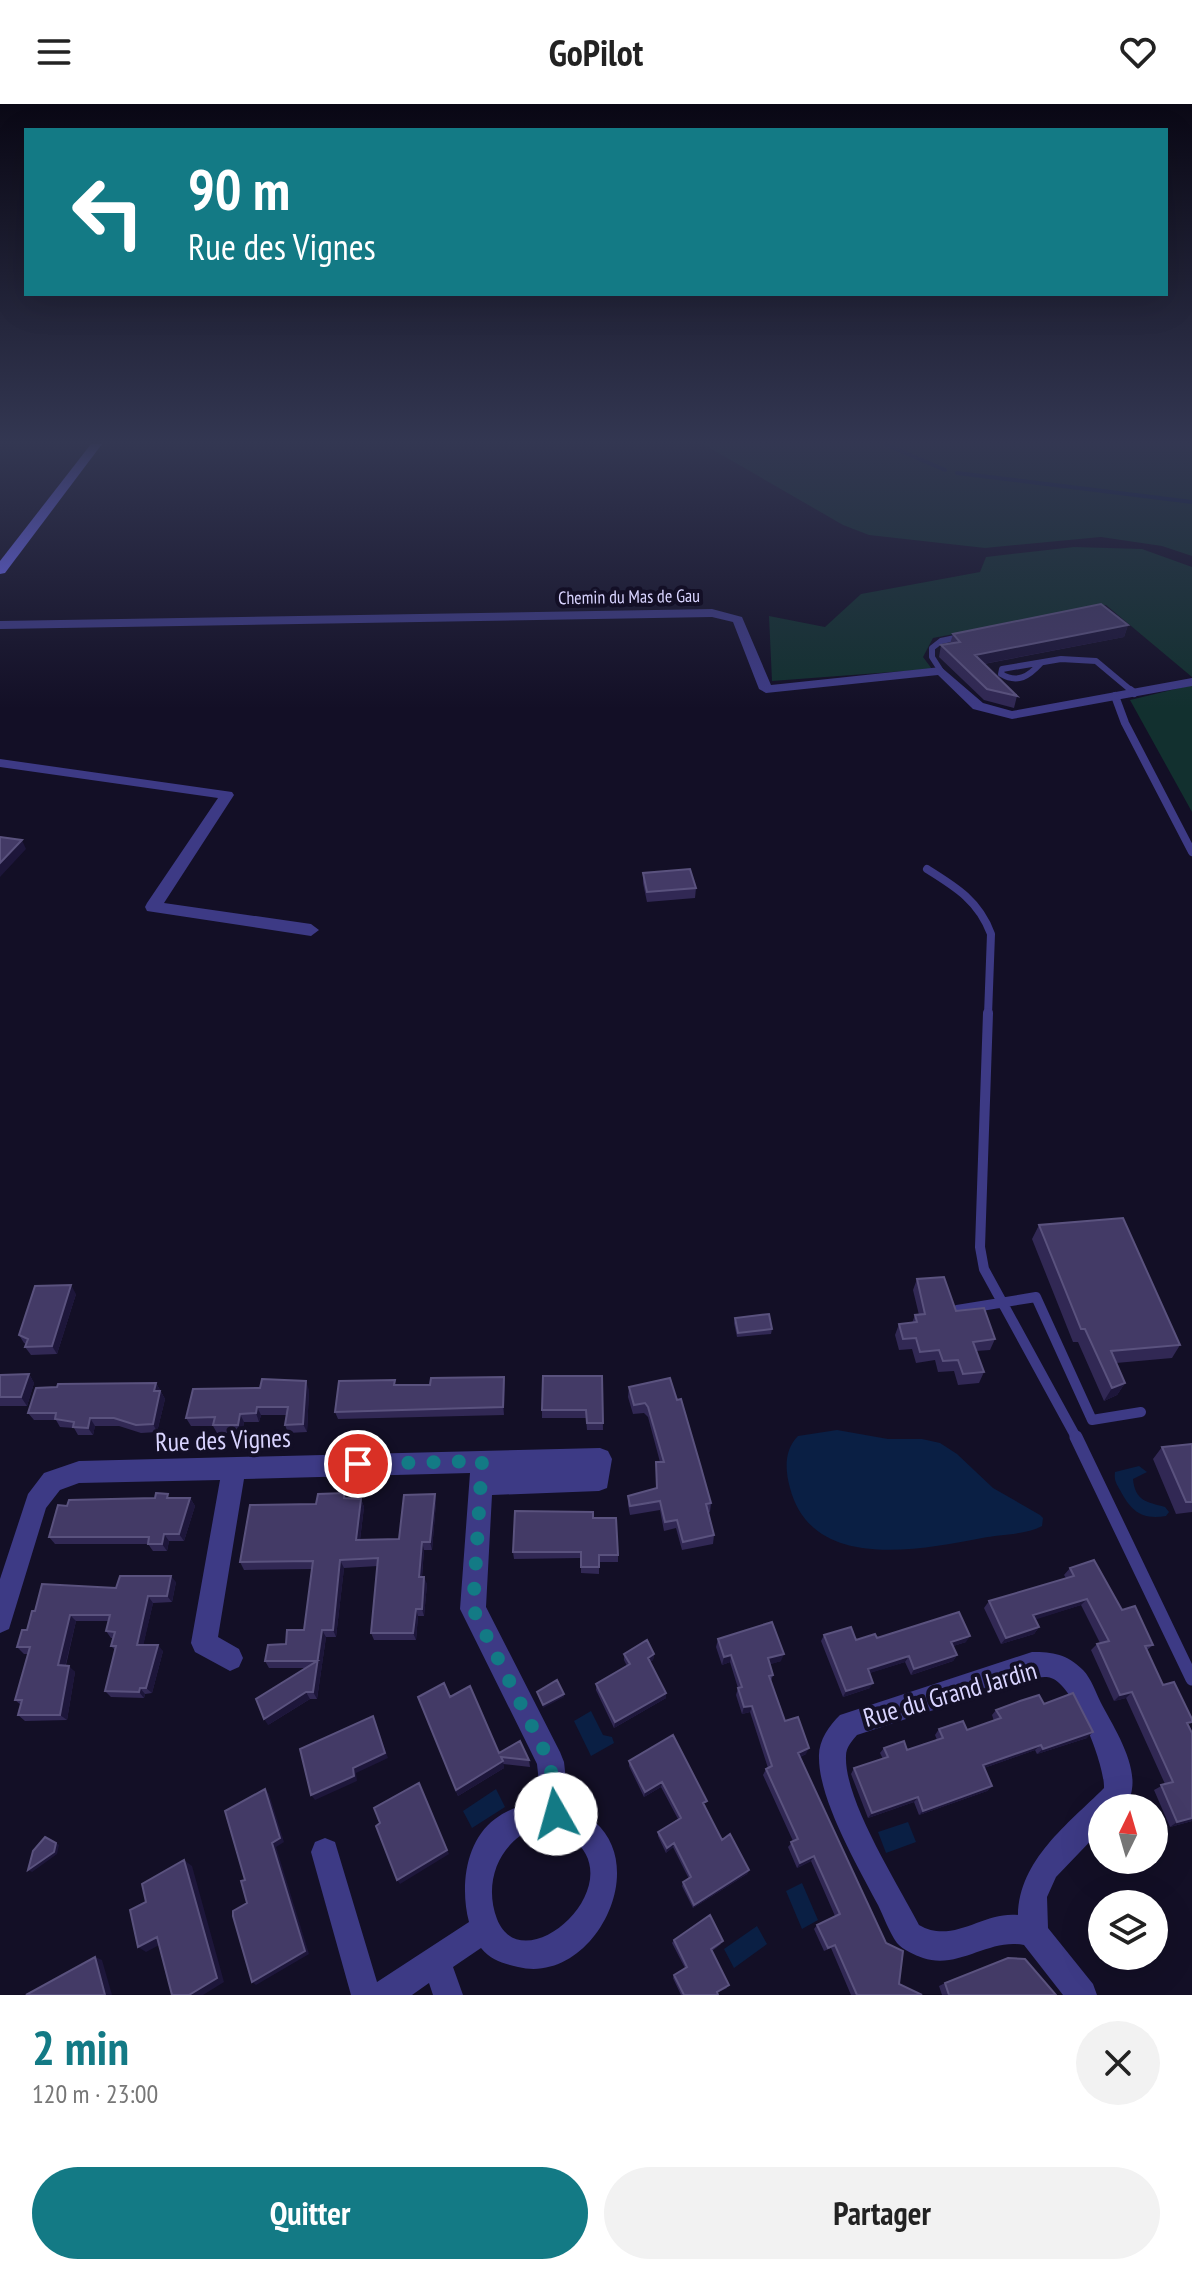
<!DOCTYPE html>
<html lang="fr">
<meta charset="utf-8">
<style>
:root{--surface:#fff;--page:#f2f2f2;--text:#222;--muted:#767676;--accent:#137a85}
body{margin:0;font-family:"PT Sans Narrow",sans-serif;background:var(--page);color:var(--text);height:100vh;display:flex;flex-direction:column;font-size:30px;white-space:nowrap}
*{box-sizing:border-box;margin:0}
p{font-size:26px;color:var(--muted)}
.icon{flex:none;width:44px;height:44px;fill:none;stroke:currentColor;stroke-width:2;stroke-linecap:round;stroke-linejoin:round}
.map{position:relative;height:1891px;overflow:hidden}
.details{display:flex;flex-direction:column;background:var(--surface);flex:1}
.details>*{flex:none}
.banner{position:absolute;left:24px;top:24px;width:1144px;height:168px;border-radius:0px;box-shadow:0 8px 32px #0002;background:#137a85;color:#fff;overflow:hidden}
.needle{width:52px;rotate:5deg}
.controls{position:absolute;left:1088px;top:1690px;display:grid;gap:16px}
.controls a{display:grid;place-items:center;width:80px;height:80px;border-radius:50%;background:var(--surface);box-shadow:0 8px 32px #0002;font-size:40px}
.pin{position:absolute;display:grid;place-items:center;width:68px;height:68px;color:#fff;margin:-34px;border:4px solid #fff;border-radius:50%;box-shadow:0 2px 8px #0007}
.me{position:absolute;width:88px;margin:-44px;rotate:353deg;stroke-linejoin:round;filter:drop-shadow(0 0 6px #0008)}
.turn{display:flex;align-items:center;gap:28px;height:168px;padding:0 32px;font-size:36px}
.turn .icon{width:104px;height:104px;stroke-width:2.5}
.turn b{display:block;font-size:56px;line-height:68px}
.round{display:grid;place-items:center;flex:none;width:84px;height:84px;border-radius:42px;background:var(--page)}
.head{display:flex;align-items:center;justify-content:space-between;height:136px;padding:0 32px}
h1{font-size:48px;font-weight:600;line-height:60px;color:var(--accent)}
.primary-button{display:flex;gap:16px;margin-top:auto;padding:16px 32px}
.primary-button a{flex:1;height:92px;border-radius:48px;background:var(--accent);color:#fff;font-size:32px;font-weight:600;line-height:92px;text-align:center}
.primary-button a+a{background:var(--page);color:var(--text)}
header{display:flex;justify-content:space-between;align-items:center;height:104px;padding:0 32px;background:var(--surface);font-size:36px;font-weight:600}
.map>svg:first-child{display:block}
.green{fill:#12302f}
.water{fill:#0a1f44}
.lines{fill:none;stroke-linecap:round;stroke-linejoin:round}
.stream{stroke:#0a1f44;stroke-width:4}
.lane-far3{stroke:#3d3a85;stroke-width:6}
.lane-far2{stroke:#3d3a85;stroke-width:8}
.lane-far1{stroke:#3d3a85;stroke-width:10}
.lane{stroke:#3d3a85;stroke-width:13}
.street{fill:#3d3a85;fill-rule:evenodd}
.secondary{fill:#6f6bff;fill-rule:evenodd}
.wall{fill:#312854}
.shaded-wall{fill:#1d163a}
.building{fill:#433a66;stroke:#5a527e;stroke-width:2}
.route{stroke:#137a85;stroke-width:14;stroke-dasharray:0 25.2}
.labels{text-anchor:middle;stroke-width:8;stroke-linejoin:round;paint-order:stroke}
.far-street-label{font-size:18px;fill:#d9d4ff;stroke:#130f26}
.near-street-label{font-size:26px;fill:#d9d4ff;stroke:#130f26}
</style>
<header><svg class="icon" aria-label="menu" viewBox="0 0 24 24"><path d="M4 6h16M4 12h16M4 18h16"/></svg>GoPilot<svg class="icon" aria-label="heart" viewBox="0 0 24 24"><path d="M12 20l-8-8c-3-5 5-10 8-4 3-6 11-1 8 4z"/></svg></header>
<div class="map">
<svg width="1192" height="1891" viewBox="0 0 1192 1891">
<rect width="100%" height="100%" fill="#130f26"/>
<path class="green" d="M703 340H1192V452L1162 442 1101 433 985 444 869 431 843 421Z
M1074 443 1142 445 1192 463V573L1106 501 933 534 923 553 932 565 772 577 769 512 825 523 861 490 980 468 986 453Z
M1192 581V708L1130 596Z"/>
<path class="water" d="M837 1326 888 1335H922L940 1339 957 1350 993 1384 1040 1411 1043 1414 1042 1422C1026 1431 1000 1430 982 1434 919 1446 812 1468 790 1384 785 1366 784 1346 798 1332Z
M1139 1362 1147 1368 1133 1375C1135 1397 1147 1398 1165 1403L1169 1408 1166 1412C1141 1416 1131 1407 1120 1386 1116 1379 1114 1376 1115 1368Z
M591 1607 603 1631 612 1633 614 1639 591 1652 574 1617Z
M496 1685 505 1703 472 1724 463 1707Z
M908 1718 916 1738 886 1749 878 1728Z
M802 1779 818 1816 802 1825 786 1787Z
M757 1822 767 1840 734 1864 724 1845Z"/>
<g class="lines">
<path class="stream" d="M885 340 945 366
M957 369 1192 398"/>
<path class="lane-far3" d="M1041 559C1029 572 1018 580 1001 570L1002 565 1061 555 1096 557 1133 588
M941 567 932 553V544L941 537 960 533"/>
<path class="lane-far2" d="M1130 586 1134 589
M1115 592 1125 619 1192 748
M927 765C956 783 979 797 991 830L988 911"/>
<path class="lane-far1" d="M988 909 980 1143 984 1165 1077 1335
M957 1206 1036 1193 1092 1316 1141 1308"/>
<path class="lane" d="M1076 1333 1192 1575"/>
<path class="street" d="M712 505 742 513 771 581 941 563 983 599 1012 607 1192 574V582L1012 615 973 605 938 571 766 589 759 585 733 518 712 513 0 525V517Z
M0 655 232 688 234 691 164 799 311 820 319 826 311 832 147 807 145 803 147 799 218 694 0 663Z
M600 1344 608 1347 612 1355 607 1384 599 1387 492 1391 486 1503 560 1648 564 1658 569 1703C580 1705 587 1710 595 1718 651 1767 591 1881 518 1863 502 1859 492 1857 481 1844L453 1863 463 1891H433L429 1879 412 1891H351L311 1748 315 1738 325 1734 335 1738 377 1878 469 1818C460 1784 465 1737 495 1715 507 1706 522 1701 535 1696L541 1697 537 1660 460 1505 470 1369 244 1375 218 1533 239 1545 243 1554 239 1563 230 1567 195 1548 191 1539 220 1376 79 1379 60 1386 46 1404 9 1525 0 1529V1475L28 1390 44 1369 79 1357ZM535 1724C546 1726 561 1727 570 1733 636 1779 523 1881 497 1815 483 1778 499 1738 535 1724Z
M1032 1548C1053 1548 1067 1550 1083 1566 1091 1574 1096 1589 1101 1599 1115 1626 1149 1676 1123 1704H1102V1725L1056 1773 1047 1793 1048 1824 1093 1880 1097 1891H1063L1024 1841C988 1834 959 1866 923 1854 915 1851 903 1846 897 1839 889 1828 884 1813 878 1801 858 1763 819 1696 819 1654 818 1637 829 1622 840 1611ZM1032 1574C1037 1574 1046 1572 1051 1574 1074 1581 1105 1661 1104 1684 1068 1720 1019 1756 1018 1811 983 1807 953 1841 919 1821 898 1780 844 1696 846 1652 846 1643 852 1637 857 1631Z"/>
<path class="secondary" d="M91 340H102L5 469 0 470V457Z"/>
</g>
<path class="wall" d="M1128 521 1124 533 984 560 1017 592 1014 604 984 596 939 553 941 541 950 540 953 530Z
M643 769 696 784 695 794 647 798 643 779Z
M1039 1121 1180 1241 1172 1254 1116 1259 1125 1279 1117 1291 1104 1297 1078 1238H1073L1032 1135Z
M917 1175 956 1207 995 1235 990 1246 976 1247 984 1268 979 1279 958 1281 954 1267 938 1268 935 1256 916 1259 912 1245 899 1246 895 1231 899 1220 912 1219 915 1211H919L913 1186Z
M76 1190 57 1250 31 1251 25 1243 26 1240 24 1239 19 1231Z
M735 1214 772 1225 771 1230 737 1233 734 1219Z
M29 1270 34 1279 27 1302H0V1271Z
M602 1272 603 1326H587L586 1314H542V1306Z
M504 1273V1311L338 1315 335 1308 396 1281H430Z
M670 1274 711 1399 710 1408 708 1409 714 1431 713 1440 682 1446 676 1424 664 1427 660 1406 630 1411 628 1401V1392L656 1384V1358H660L648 1313 644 1309 633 1310 628 1293 629 1283Z
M156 1279 165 1295 157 1328 141 1329 119 1322H95L93 1331H78L74 1324 60 1323 56 1316H34L28 1309Z
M309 1286 307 1328 288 1329 285 1321 287 1311H261L259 1318H244L242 1329H217L213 1322H191L186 1314Z
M1192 1340V1408L1176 1410 1153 1355 1162 1343Z
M344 1389 346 1394 361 1395 364 1403 360 1436 399 1435 435 1390 436 1398 432 1446H424L422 1473 427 1480 424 1512H418L416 1536H374L371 1529 378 1462 344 1464 336 1533H326L317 1595H310L268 1621 306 1564H269L265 1557 304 1526 312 1465 244 1466 240 1458 316 1400Z
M170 1394H190L195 1402 184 1437H169L167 1447H153L148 1440H55L49 1433 67 1402Z
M593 1414 618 1451V1458H599V1470L581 1469V1454L514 1455 513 1448Z
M1070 1464 1122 1506 1153 1541 1147 1546 1163 1581 1188 1621 1192 1717 1170 1723 1154 1686 1165 1680 1126 1594 1114 1597 1091 1546 1097 1540 1100 1539 1081 1501 1035 1515 1039 1523 1034 1530 1001 1540 984 1504 989 1497 1066 1474 1064 1471Z
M176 1478 172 1498 153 1499 143 1541 163 1547 152 1589 145 1590 144 1594 111 1593 105 1587 115 1546 111 1542 113 1534H111L106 1527 108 1517H76L66 1561 75 1568 67 1616 25 1617 18 1611 21 1601 15 1596 28 1550H24L17 1543 27 1526 116 1484Z
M824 1531 856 1536 877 1534 966 1538 953 1542 957 1551 953 1557 911 1571 905 1558 869 1569 870 1584 843 1593 821 1537Z
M718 1535 781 1557 770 1560 773 1571 771 1577 785 1617 806 1650 800 1653 899 1880 922 1891H851L831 1844 824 1847 814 1825 817 1821 835 1812 811 1757 797 1764 788 1743 793 1737 763 1671 766 1665 768 1664 750 1608 742 1610 736 1591 738 1584 730 1558 722 1561 716 1543Z
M624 1550H654L653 1556 650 1558 666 1594 614 1624 596 1586V1580L627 1562 624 1556Z
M418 1593H450L499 1649 529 1656 530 1663 503 1660 504 1664 458 1692Z
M1044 1600 1087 1634 1037 1650 1035 1646 984 1664 992 1682 987 1687 919 1711 914 1698 868 1714 851 1670 854 1664 883 1655 880 1649 884 1644 907 1646 937 1636 935 1631 939 1625 967 1626 994 1617 992 1611 996 1606Z
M629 1657 706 1702H705L722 1736 749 1766 747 1770 693 1804 682 1782 683 1778 689 1775 673 1743 666 1749 658 1732V1728L678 1715 661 1683 644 1693 629 1662Z
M674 1836 721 1840 712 1847 727 1884 717 1889 718 1891H681L673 1874 674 1871 685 1864 672 1839Z
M945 1879 1056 1891H942L939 1882Z"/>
<path class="shaded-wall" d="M1128 521 1124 533 972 562 975 551Z
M22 736 26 745 0 773V759Z
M71 1181 76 1190 57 1250 52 1242Z
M29 1270 34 1279 27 1302 21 1293Z
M504 1273 505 1281 504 1311 503 1303Z
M306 1277 309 1286 307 1328 303 1320Z
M156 1279 165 1295 157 1328 153 1320 154 1287Z
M1125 1279 1117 1291 1104 1297 1112 1284Z
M257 1303 261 1311 259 1318 256 1309Z
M240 1310 244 1318 242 1329 238 1321Z
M90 1314 95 1322 93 1331 88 1324Z
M435 1390 436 1398 432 1446 430 1438Z
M190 1394 195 1402 184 1437 179 1430Z
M361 1395 364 1403 359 1443 356 1436Z
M164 1430 169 1437 167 1447 162 1440Z
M422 1438 424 1446 421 1481 419 1473Z
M340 1456 344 1464 336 1533 333 1526Z
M171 1472 176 1478 172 1498 167 1492Z
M424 1473 427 1480 424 1512 422 1505Z
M148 1492 153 1499 142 1547 137 1541Z
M1087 1495 1081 1501 1028 1518 1033 1511Z
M416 1505 418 1512 416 1536 413 1529Z
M70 1511 76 1517 64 1567 58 1561Z
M1039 1523 1034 1530 1001 1540 1006 1534Z
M322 1526 326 1533 317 1595 313 1588Z
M970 1532 966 1538 947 1544 951 1538Z
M158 1541 163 1547 152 1589 146 1584Z
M654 1550 653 1556 647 1560 648 1554Z
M784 1550 781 1557 765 1562 768 1554Z
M731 1551 730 1558 722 1561 724 1553Z
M957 1551 953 1557 911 1571 914 1565Z
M909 1552 905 1558 864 1571 868 1565Z
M69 1562 75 1568 67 1616 60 1611Z
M873 1579 870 1584 843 1593 846 1587Z
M140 1584 145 1590 144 1594 139 1588Z
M306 1588 310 1595 268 1621 264 1615Z
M1132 1588 1126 1594 1114 1597 1120 1591Z
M666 1589V1594L614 1624 615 1618Z
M564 1590V1593L543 1604V1601Z
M752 1602 750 1608 742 1610 744 1603Z
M373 1612 388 1654 356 1669 357 1677 315 1696 311 1691 353 1664Z
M1093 1628 1087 1634 1037 1650 1043 1645Z
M1041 1641 1035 1646 978 1666 983 1661Z
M809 1644 806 1650 795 1655 798 1649Z
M503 1657 504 1664 458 1692 456 1686Z
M662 1678 661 1683 644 1693 645 1688Z
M419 1679 449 1750 400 1780 397 1776Z
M992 1682 987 1687 919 1711 923 1707Z
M265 1685 269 1690 284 1738 276 1743 309 1850 256 1881 252 1878 272 1739Z
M918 1693 914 1698 868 1714 872 1709Z
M1192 1714V1717L1170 1723 1177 1718Z
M56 1739 59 1741 57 1750 32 1768 28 1766Z
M674 1739 673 1743 666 1749 667 1744Z
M814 1752 811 1757 797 1764 800 1759Z
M184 1756 192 1762 224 1878 203 1891H189Z
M749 1766 747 1770 693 1804 694 1801Z
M157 1833 165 1838 146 1848 138 1843Z
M95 1853 102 1856 112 1891H105Z"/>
<path class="building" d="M1101 500 1128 521 975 551 1017 592 987 585 941 541 960 538 953 530Z
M0 733 22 736 0 759Z
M690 765 696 784 647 788 643 769Z
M1123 1114 1180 1241 1111 1247 1125 1279 1112 1284 1085 1225H1081L1039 1121Z
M944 1173 956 1207 984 1204 995 1235 973 1238 984 1268 963 1270 958 1256 943 1257 939 1246 920 1248 916 1234 903 1235 899 1220 917 1218 915 1211 925 1210 917 1175Z
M71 1181 52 1242 25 1243 28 1235 19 1231 35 1182Z
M769 1210 772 1225 738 1229 735 1214Z
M29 1270 21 1293H0V1271Z
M543 1272H602L603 1319H587L586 1306H542Z
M504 1273 503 1303 335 1308 339 1277 395 1276 394 1281H430L431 1274Z
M670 1274 677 1296 681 1295 700 1360 711 1399 706 1400 714 1431 683 1438 677 1416 665 1418 660 1397 630 1402 628 1392 657 1384 656 1358H664L648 1303 645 1299 634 1301 629 1283Z
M262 1275 306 1277 303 1320 285 1321 288 1303H257L256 1309 240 1310 238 1321H213L215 1313 186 1314 193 1285 260 1284Z
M156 1279 154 1287H160L153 1320 136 1321 114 1314H90L88 1324 73 1323 74 1318 55 1315 56 1309H28L36 1284 57 1283 58 1280Z
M1192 1340V1398H1186L1162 1343Z
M156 1389 168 1390 167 1394H190L179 1430H164L162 1440H148L149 1433H49L58 1401 67 1402 69 1396 155 1394Z
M344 1389V1394L361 1395 356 1436 399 1435 404 1391 435 1390 430 1438H422L419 1473H424L422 1505H416L413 1529H371L378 1454 340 1456 333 1526H322L313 1588H306L264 1615 256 1595 317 1557H265L268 1541 286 1540 287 1526H304L313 1457 240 1458 250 1401 316 1400 318 1390Z
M515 1407 593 1408V1414H616L618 1451H599V1463H581V1448H513Z
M1094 1456 1122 1506 1135 1502 1153 1541 1145 1542 1163 1581 1174 1578 1192 1615V1618L1187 1619 1192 1629V1714L1177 1718 1161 1681 1173 1678 1132 1588 1120 1591 1097 1540 1109 1537 1087 1495 1033 1511 1039 1523 1006 1534 989 1497 1074 1472 1070 1464Z
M120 1472H171L167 1492H148L137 1541H158L146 1584H140L139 1588 105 1587 116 1542H111L115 1528 106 1527 110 1511H70L58 1561 69 1562 60 1611H18L22 1596H15L30 1543H17L22 1526H27L32 1507H35L42 1480 116 1484Z
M959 1508 970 1532 951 1538 957 1551 914 1565 909 1552 868 1565 873 1579 846 1587 824 1531 851 1523 856 1536 875 1530 877 1534Z
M772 1518 784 1550 768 1554 773 1571 769 1572 785 1617 798 1613 809 1644 798 1649 886 1839 903 1847 899 1880 922 1891H857L835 1841 828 1844 817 1821 840 1810 814 1752 800 1759 791 1738 798 1735 766 1665 772 1662 752 1602 744 1603 738 1584 742 1583 731 1551 724 1553 718 1535Z
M647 1536 654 1550 648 1554 666 1589 615 1618 596 1580 630 1560 624 1550Z
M557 1576 564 1590 543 1601 537 1588Z
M444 1579 450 1593 470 1582 499 1649 520 1637 529 1656 501 1653 503 1657 456 1686 418 1593Z
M1073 1589 1093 1628 1043 1645 1041 1641 983 1661 992 1682 923 1707 918 1693 872 1709 854 1664 888 1653 884 1644 904 1637 907 1646 943 1634 939 1625 963 1617 967 1626 1001 1614 996 1606 1020 1597 1039 1591 1044 1600Z
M373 1612 385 1649 353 1664 354 1672 311 1691 300 1645Z
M673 1631 707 1697 703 1699 722 1736 730 1730 749 1766 694 1801 683 1778 691 1773 674 1739 667 1744 658 1728 681 1714 662 1678 645 1688 629 1657Z
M419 1679 447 1746 397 1776 376 1722 380 1719 374 1704Z
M265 1685 280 1734 272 1739 305 1847 252 1878 233 1812V1807L247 1799 241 1777 245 1776 225 1707Z
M45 1733 56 1739 54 1748 28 1766 33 1747Z
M184 1756 217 1874 189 1891H172L157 1833 138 1843 130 1806 146 1798 142 1780Z
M710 1811 723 1837 711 1845 729 1881 717 1888 718 1891H684L674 1871 687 1863 674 1836Z
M95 1853 105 1891H26Z
M1008 1854 1025 1855 1056 1891H949L945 1879Z"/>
<linearGradient id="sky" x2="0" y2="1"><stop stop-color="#0a0815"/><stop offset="0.56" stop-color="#333752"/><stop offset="1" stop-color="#333752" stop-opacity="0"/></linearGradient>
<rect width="1192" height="605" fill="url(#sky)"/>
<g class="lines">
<path class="route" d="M358 1360 482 1357 473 1505 550 1658 556 1710"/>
</g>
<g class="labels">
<g class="far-street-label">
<text transform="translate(629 493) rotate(-1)" y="6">Chemin du Mas de Gau</text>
</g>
<g class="near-street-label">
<text transform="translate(223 1336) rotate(-2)" y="9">Rue des Vignes</text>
<text transform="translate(950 1590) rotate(-16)" y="9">Rue du Grand Jardin</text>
</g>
</g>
</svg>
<div class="controls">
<a><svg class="needle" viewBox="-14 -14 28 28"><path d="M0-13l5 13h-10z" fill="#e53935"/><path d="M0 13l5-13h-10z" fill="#767676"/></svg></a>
<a><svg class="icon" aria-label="layers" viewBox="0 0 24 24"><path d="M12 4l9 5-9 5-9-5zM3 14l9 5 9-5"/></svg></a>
</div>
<div class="pin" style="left:358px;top:1360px;background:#d93025"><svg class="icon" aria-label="arrive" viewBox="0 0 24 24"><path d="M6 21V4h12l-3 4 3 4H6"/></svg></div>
<svg class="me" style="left:556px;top:1710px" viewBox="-20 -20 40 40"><circle r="19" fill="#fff"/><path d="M0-13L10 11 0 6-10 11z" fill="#137a85"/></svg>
<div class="banner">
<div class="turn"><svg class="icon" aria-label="left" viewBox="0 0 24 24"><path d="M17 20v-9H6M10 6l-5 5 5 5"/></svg><div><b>90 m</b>Rue des Vignes</div></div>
</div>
</div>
<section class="details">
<div class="head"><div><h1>2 min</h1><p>120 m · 23:00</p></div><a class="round"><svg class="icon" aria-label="close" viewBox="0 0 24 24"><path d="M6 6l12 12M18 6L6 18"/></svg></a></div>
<div class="primary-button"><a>Quitter</a><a>Partager</a></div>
</section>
